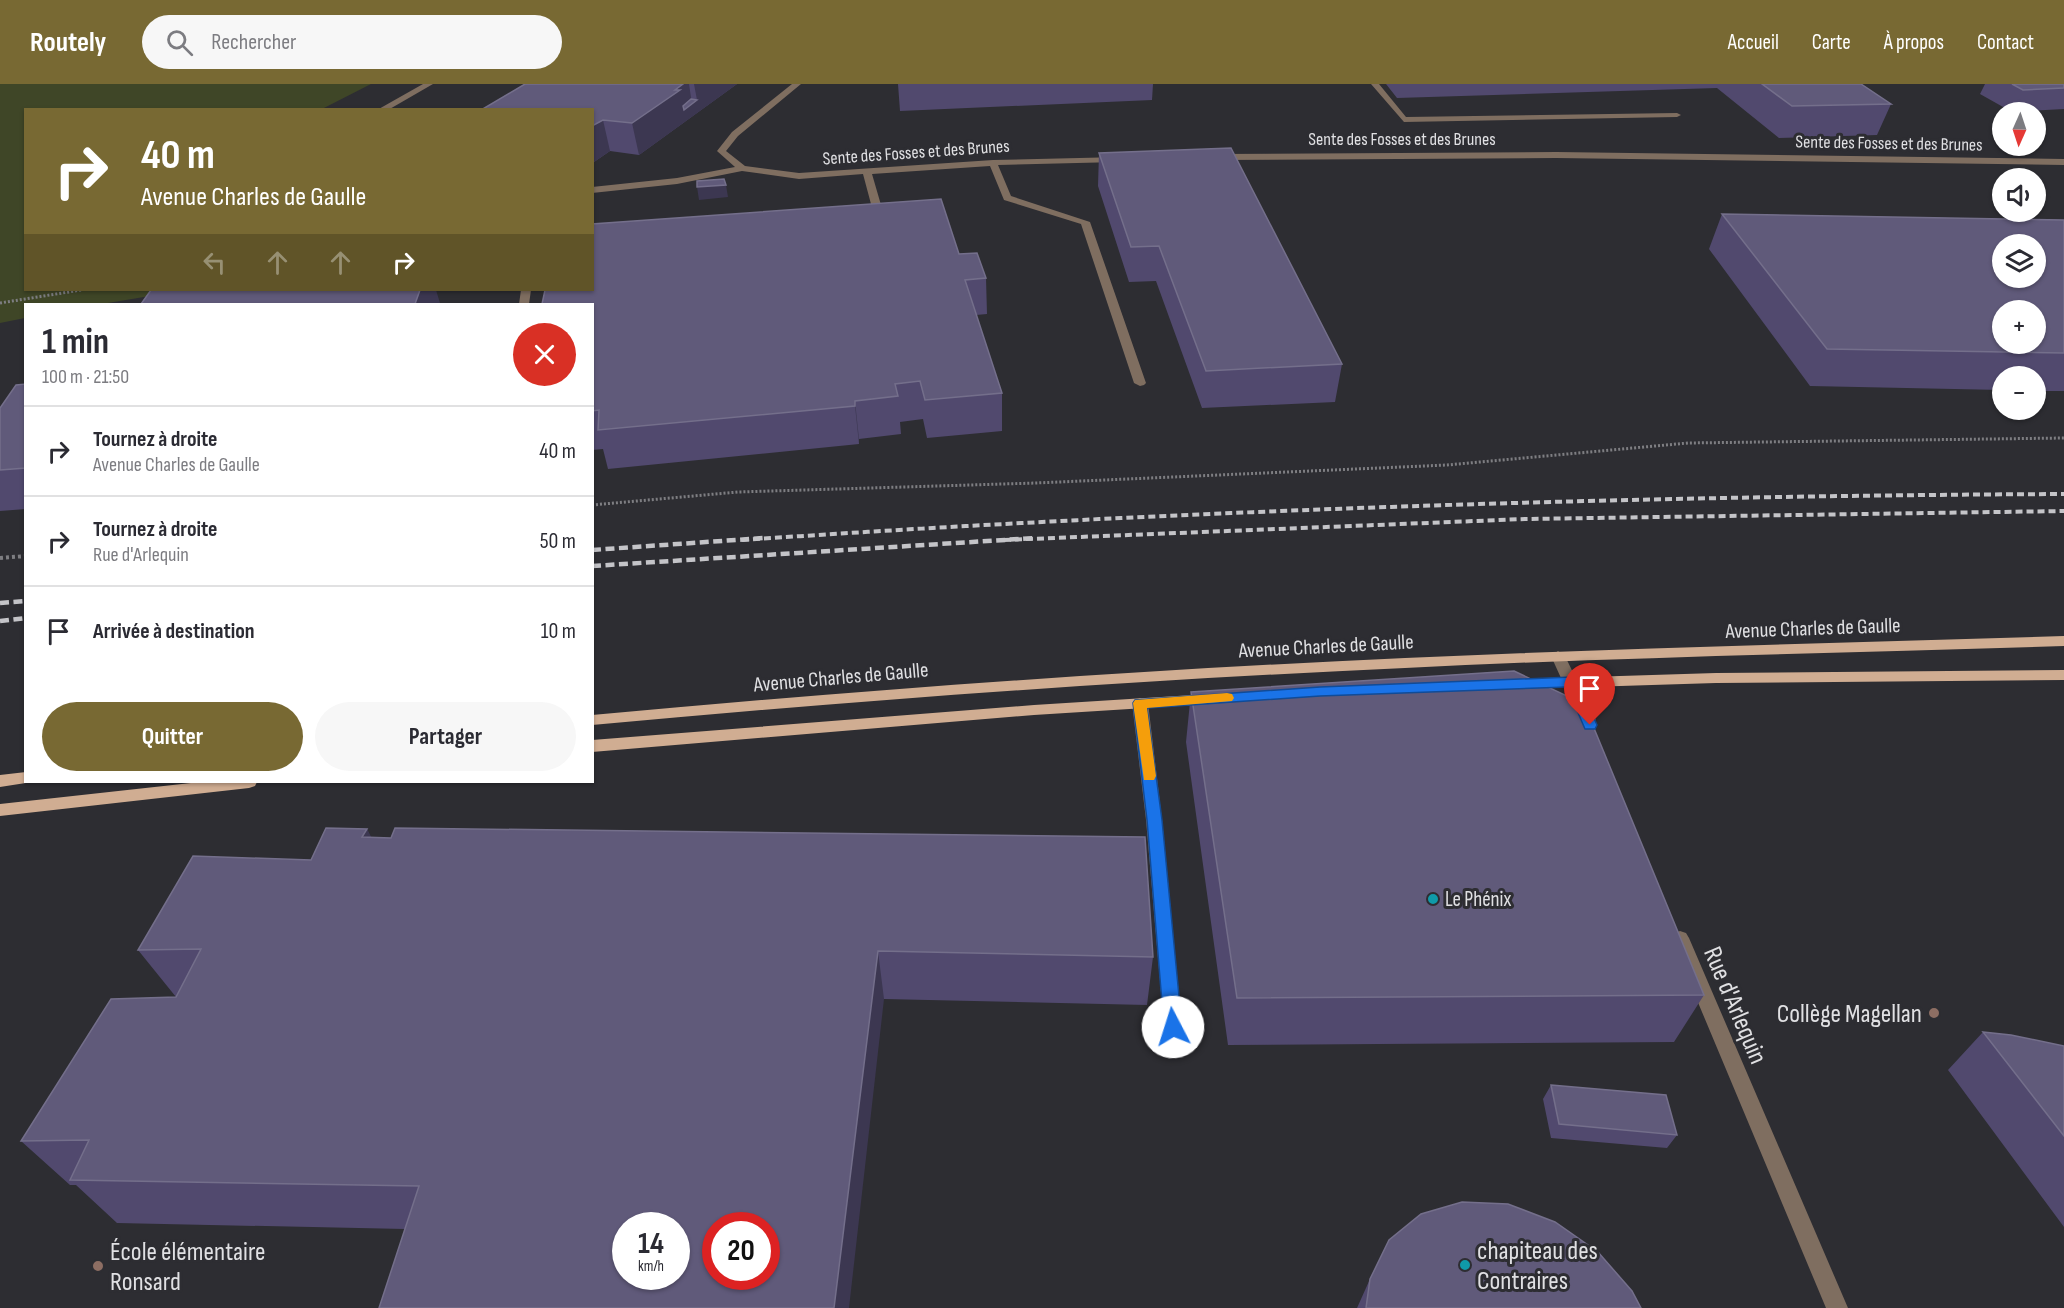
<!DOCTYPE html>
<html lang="fr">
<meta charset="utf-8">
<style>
:root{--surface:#fff;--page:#f7f7f7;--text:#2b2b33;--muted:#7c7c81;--line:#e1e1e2;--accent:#786933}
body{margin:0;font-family:"Sofia Sans Condensed",sans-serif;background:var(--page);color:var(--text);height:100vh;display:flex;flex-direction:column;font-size:22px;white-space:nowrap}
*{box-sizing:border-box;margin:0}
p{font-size:20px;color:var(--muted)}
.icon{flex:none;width:33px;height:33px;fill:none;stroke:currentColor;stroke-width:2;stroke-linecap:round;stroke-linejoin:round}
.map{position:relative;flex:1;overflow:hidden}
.side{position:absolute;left:24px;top:219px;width:570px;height:480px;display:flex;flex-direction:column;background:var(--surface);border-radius:0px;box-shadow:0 2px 4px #0004}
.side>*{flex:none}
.guide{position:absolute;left:24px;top:24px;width:570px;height:183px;border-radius:0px;box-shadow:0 2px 4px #0004;background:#786933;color:#fff;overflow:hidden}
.needle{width:39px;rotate:183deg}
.controls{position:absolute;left:1992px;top:18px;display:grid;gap:12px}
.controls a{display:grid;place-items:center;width:54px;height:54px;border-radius:50%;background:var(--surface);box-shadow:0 2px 4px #0004;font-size:30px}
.speed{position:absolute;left:612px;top:1128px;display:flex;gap:12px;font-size:30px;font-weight:700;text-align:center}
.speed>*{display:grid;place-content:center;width:78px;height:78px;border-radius:50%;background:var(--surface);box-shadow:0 2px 4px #0004;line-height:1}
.speed small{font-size:15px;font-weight:400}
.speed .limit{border:9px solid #d22;background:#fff;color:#111}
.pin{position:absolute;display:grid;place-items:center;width:51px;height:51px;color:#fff;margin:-62px -26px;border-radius:50% 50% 50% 0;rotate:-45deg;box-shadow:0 0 6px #0007}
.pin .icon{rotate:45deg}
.me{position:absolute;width:66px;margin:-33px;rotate:355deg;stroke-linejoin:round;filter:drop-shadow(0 0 4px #0008)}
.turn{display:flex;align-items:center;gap:21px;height:126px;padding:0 18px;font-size:27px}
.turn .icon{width:78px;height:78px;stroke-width:2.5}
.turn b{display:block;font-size:42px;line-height:51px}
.lanes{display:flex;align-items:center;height:57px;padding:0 18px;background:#0003;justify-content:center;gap:30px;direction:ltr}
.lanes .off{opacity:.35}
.round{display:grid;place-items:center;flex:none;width:63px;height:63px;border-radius:32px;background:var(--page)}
.headline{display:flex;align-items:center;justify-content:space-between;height:102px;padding:0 18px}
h1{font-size:36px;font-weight:700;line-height:45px}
.cta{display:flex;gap:12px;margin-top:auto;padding:12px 18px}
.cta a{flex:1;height:69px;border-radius:36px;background:var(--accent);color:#fff;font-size:24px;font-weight:700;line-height:69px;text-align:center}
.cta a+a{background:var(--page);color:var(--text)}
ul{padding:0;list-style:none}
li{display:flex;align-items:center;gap:18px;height:90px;padding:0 18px;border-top:2px solid var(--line)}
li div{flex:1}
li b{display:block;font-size:22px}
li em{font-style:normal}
header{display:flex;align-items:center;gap:36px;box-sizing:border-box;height:84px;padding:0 30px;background:var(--accent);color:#fff}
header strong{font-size:28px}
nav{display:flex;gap:33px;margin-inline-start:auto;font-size:21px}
.search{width:420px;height:54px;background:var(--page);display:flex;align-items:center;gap:15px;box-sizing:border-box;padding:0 21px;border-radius:33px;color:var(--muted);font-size:22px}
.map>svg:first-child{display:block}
.green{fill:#3f4627}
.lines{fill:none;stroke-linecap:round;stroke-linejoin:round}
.path-far1{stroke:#7e7e82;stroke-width:3;stroke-dasharray:2 2;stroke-linecap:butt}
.path{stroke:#7e7e82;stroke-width:4;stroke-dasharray:3 3;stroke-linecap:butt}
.minor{fill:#7f6e60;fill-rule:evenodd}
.major{fill:#d0ad92;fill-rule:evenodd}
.rail-far1{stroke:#c4c4c8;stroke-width:4;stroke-dasharray:7 4;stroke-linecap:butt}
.rail{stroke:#c4c4c8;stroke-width:4.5;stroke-dasharray:9 4.5;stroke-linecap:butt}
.wall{fill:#51496e}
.shaded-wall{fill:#3c3751}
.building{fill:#605a7a;stroke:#746f8b;stroke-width:1.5;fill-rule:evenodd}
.route{fill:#1a73e8;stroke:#114b97;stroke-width:1.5}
.slow{fill:#f59e0b}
.culture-dot{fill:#0f9aa8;stroke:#2d2d32;stroke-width:2}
.education-dot{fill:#8d6e63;stroke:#2d2d32;stroke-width:2}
.labels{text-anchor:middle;stroke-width:6;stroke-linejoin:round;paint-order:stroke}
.far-street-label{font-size:18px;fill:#e0e0e3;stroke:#2d2d32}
.street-label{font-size:21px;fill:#e0e0e3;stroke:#2d2d32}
.poi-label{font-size:21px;fill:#e0e0e3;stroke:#2d2d32;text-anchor:start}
.near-street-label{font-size:26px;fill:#e0e0e3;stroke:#2d2d32}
.near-poi-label{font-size:26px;fill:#e0e0e3;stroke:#2d2d32;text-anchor:start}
</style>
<header>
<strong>Routely</strong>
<div class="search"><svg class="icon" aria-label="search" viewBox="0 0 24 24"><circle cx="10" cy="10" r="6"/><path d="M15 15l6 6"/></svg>Rechercher</div>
<nav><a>Accueil</a><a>Carte</a><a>À propos</a><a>Contact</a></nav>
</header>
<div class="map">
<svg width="2064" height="1224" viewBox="0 0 2064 1224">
<rect width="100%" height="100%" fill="#2d2d32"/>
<path class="green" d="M0 0H371L322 25 26 26V206H186L102 220H26L25 234 0 239Z"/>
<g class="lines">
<path class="path-far1" d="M0 219 81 206
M592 421 738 408 1036 399 1447 381 1688 359 2064 354"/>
<path class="path" d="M0 474 26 472"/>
<path class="minor" d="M423 0H433L388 26H377Z
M792 0H801L738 52 726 67 745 82 799 89 993 76 1121 73V77L1118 78 998 81 1011 112 1090 138 1146 299 1144 301 1140 302 1134 299 1081 140 1004 116 990 82 872 90 881 121C874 128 865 132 856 130V126L871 120 863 90 799 95 742 87 677 100 592 109V103L677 94 735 83 717 67 732 48Z
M1371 0H1379L1406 33 1677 29 1681 31 1677 33 1404 38Z
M1556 68 2064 75V81L1556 74 1217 76 1213 73 1217 70Z
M521 206H531L529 220H519Z
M1558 567 1565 572 1596 636 1593 640H1583L1580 636 1551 572Z
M1140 614 1148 619 1162 736 1182 943 1180 949 1173 951 1166 949 1164 943 1146 736 1132 619Z
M1680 847 1686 849 1689 854 1848 1224H1826L1671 854 1674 849Z"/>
<path class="major" d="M2064 552V562C1844 569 1625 573 1405 584 1134 596 863 616 592 641V631C863 606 1134 586 1405 574 1625 564 1844 559 2064 552Z
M2064 586V596L1716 599 1520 605 1513 600 1520 595 1716 589Z
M1209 610 1217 615 1209 620 1034 631 592 668V656L1034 621Z
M26 688V698H32L0 703V691Z
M200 698H257L255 702 249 704 0 732V720Z"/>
<path class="rail-far1" d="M742 456C1182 426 1623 412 2064 410
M1004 456 1525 435 2064 427"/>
<path class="rail" d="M592 466 764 454
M592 482 1035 454
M0 519 26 517
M0 537 26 534"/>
</g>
<path class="wall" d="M525 0H737L639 71 610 67 594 78H592V26Z
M898 0H1153L1152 16 900 27Z
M1386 0H1861L1891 20 1877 51 1779 54 1717 4 1397 14Z
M1985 0H2064V25L2012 28 1980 10Z
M1099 69 1342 280 1335 318 1202 324 1156 197 1129 198 1098 102Z
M1722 130 2064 136V307H2036V292H2002V306L1810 302 1709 165Z
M959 170 986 194 987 230 976 231 1002 309V347L927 354 923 335 900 338 901 350 859 355V360L608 385 603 365 592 366V220Z
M26 300V425L0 427V324Z
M1191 608 1704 911 1674 958 1228 961 1186 658Z
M367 745 371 754 1153 873 1147 921 884 915 405 1145 117 1139 76 1101H70L21 1057 176 913 138 866 311 776Z
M1983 948 2064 962V1143L1948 986Z
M1551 1001 1677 1051 1667 1064 1551 1054 1543 1015Z
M1370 1195 1641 1224H1357Z"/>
<path class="shaded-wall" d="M683 0H689L692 20 697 16 694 0H737L686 37 684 26 686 37 639 71 632 39Z
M603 36 610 67 594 78 592 71V42Z
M726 101 728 113 699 116 697 103Z
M420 206H436L440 219 439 220H415Z
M855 317 859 355V360L855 322Z
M367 745 393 794 362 753Z
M878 867 884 915 849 1224H834Z"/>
<path class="building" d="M525 0H683L675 6H680L632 39 603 36 592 42V26H481Z
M1762 0H1861L1891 20 1792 22Z
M2012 0H2064V4L2023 6Z
M691 15 697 16 684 26 683 22Z
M1231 64 1342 280 1206 287 1159 162 1131 163 1099 69Z
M724 95 726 101 697 103V97Z
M941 115 959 170 977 169 986 194 965 196 1002 309 925 316 920 297 895 300 898 312 855 317V322L598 346 599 326 592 327V220H542L545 206H592V140Z
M1722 130 2064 136V269L1827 265ZM2002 160H2036V194H2002ZM2002 226H2036V260H2002Z
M151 206H420L415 220H141Z
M26 300V384L0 386V324L16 301Z
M1514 587 1584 620 1704 911 1237 914 1191 608Z
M326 744 367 745 362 753 391 754 395 744 1145 753 1153 873 878 867 834 1224H379L419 1102 70 1096 89 1056 21 1057 111 915 176 913 201 865 138 866 193 772 311 776ZM626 1142H676V1192H626ZM716 1142H766V1192H716Z
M1983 948 2011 951 2064 962V1052Z
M1551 1001 1666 1011 1677 1051 1559 1040Z
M1462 1118 1508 1120 1555 1138 1598 1168 1632 1207 1641 1224H1366L1370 1195 1389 1156 1421 1130Z"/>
<path class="route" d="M1572 593 1579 598 1597 641 1595 645H1585L1567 603 1320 612 1147 624 1162 736 1182 943 1179 949 1173 951 1167 949 1164 943 1147 736 1133 619 1135 616 1320 603Z"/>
<path class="slow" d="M1227 609 1232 610 1234 614 1232 617 1147 624 1156 692 1154 696H1144L1133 619 1135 616Z"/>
<g class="culture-dot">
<circle cx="1433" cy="815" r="6"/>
<circle cx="1465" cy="1181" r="6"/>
</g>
<g class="education-dot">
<circle cx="1934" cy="929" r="6"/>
<circle cx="98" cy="1182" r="6"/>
</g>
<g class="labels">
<g class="far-street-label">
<text x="1402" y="61">Sente des Fosses et des Brunes</text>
<text transform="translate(1889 59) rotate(1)" y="6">Sente des Fosses et des Brunes</text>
<text transform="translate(916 68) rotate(-4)" y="6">Sente des Fosses et des Brunes</text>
</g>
<g class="street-label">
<text transform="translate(1813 544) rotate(-2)" y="7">Avenue Charles de Gaulle</text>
<text transform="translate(1326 562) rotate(-3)" y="7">Avenue Charles de Gaulle</text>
<text transform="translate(841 593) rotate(-5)" y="7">Avenue Charles de Gaulle</text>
</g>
<g class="poi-label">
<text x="1445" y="822">Le Phénix</text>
</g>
<g class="near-street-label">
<text transform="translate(1736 921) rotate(67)" y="9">Rue d'Arlequin</text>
</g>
<g class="near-poi-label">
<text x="1922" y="938" text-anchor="end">Collège Magellan</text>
<text x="1477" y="1175">chapiteau des<tspan x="1477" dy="30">Contraires</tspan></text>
<text x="110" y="1176">École élémentaire<tspan x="110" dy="30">Ronsard</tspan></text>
</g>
</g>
</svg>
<div class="controls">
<a><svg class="needle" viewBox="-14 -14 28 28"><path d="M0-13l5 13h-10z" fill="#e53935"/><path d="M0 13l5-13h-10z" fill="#7c7c81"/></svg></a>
<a><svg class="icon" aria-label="sound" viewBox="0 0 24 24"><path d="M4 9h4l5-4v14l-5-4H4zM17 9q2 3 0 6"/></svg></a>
<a><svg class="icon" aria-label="layers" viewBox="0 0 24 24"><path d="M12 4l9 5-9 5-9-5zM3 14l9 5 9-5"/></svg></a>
<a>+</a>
<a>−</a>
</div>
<div class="speed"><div>14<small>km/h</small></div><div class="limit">20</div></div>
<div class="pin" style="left:1590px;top:641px;background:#d93025"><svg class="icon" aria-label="arrive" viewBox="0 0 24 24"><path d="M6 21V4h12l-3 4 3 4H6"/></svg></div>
<svg class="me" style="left:1173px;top:943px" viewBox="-20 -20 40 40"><circle r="19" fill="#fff"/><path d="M0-13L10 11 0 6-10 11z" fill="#1a73e8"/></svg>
<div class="guide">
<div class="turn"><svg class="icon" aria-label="right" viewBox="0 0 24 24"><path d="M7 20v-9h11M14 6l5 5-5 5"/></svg><div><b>40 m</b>Avenue Charles de Gaulle</div></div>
<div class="lanes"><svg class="icon off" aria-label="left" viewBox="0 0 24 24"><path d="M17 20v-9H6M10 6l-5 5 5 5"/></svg><svg class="icon off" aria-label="ahead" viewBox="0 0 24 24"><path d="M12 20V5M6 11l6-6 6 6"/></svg><svg class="icon off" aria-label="ahead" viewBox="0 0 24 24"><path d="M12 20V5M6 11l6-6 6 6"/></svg><svg class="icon" aria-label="right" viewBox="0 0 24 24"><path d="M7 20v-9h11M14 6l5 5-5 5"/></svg></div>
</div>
<section class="side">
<div class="headline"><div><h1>1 min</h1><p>100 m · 21:50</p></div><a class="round" style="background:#d93025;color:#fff"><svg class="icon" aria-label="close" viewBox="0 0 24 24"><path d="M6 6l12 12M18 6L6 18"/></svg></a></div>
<ul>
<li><svg class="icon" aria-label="right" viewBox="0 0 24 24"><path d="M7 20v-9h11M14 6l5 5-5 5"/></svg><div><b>Tournez à droite</b><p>Avenue Charles de Gaulle</p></div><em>40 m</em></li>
<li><svg class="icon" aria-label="right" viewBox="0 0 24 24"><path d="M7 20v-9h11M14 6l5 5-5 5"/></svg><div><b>Tournez à droite</b><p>Rue d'Arlequin</p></div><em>50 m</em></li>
<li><svg class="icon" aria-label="arrive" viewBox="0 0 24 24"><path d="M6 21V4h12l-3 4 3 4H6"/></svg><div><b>Arrivée à destination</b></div><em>10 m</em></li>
</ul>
<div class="cta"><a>Quitter</a><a>Partager</a></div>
</section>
</div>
